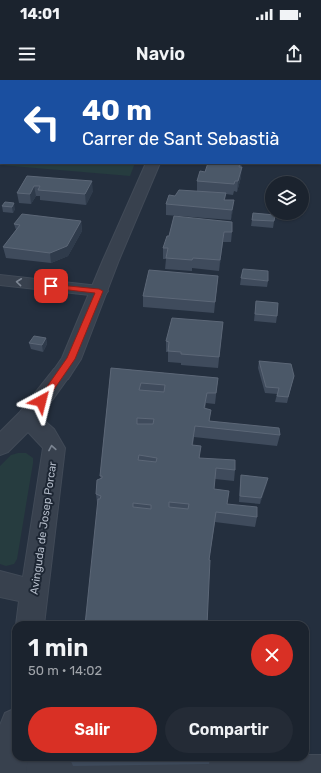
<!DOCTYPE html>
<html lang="es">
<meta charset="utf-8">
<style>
:root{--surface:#1b232e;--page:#242b36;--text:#f1f3f6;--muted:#a0a4aa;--line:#39404a;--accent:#d93025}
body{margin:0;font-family:Rubik,sans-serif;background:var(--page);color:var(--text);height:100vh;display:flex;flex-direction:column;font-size:15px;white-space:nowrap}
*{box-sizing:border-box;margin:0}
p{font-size:13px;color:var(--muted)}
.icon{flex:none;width:22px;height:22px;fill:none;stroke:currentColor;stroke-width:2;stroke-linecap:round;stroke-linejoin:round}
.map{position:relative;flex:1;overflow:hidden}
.drawer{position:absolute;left:12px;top:541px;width:297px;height:140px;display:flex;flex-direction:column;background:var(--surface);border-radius:12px;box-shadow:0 1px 3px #0004,0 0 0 1px var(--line)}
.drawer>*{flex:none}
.guide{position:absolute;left:0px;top:0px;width:321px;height:84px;box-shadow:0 1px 3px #0004,0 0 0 1px var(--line);background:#1a4fa0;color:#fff;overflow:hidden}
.buttons{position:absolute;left:265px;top:96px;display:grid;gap:8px}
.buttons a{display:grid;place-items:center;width:44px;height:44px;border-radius:50%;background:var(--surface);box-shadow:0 1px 3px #0004,0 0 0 1px var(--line);font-size:20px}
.pin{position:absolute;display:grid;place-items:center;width:34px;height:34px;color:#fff;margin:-17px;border-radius:8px;box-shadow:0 2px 6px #0006}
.me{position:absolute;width:44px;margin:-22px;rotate:38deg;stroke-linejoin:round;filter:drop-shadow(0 0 3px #0008)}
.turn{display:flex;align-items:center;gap:14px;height:84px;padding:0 16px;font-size:18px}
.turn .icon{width:52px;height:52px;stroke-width:2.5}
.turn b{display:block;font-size:28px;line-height:34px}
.round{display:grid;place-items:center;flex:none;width:42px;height:42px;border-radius:21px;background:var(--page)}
.overview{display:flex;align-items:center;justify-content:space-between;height:68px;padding:0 16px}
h1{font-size:24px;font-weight:600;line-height:30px}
.primary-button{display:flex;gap:8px;margin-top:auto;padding:8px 16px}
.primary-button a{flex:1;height:46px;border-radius:24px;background:var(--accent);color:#fff;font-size:16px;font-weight:600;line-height:46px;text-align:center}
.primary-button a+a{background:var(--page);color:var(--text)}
.status{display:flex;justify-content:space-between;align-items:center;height:28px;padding:0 20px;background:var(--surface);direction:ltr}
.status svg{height:11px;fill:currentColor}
header{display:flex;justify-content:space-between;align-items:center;height:52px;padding:0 16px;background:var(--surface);font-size:18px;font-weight:600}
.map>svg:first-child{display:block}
.green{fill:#263c3f}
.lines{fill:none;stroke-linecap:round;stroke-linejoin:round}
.pedestrian-casing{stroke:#414a57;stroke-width:2}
.minor-casing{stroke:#414a57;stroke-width:2}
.tertiary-casing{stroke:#414a57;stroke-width:2}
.pedestrian{fill:#38414e;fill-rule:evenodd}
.minor{fill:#38414e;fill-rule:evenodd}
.tertiary{fill:#38414e;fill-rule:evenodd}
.wall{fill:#3f4b5c}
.shaded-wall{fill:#2f3b4b}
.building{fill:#4b5868;stroke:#5c6777;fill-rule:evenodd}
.oneway{stroke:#7c8592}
.route{fill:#d93025;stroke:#8d1f18}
.labels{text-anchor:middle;stroke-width:4;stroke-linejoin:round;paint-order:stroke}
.street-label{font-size:11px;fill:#b4bcc9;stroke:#1d2633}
</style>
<div class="status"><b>14:01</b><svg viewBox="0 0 49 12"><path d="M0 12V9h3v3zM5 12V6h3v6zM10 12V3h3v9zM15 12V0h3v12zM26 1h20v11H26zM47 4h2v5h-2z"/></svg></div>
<header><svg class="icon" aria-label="menu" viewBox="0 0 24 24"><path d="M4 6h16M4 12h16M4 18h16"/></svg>Navio<svg class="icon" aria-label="share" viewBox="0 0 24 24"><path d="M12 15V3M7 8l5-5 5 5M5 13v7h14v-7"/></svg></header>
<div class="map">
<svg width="321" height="693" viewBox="0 0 321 693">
<rect width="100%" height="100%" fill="#242f3e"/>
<path class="green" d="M1 82V83H135L130 96 0 85Z
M18 373H26L33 378V383L17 479 14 484 6 486 0 484V386L11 375Z"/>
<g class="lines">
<g class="pedestrian-casing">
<path id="pedestrian" d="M10 672 16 673V677H305V675H321V693H0V677Z"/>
</g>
<g class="minor-casing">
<path id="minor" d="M0 5H1V11H0Z
M0 195 99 206 105 207 108 211 105 215 99 216 0 205Z
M61 287 68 289 71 294 40 337 54 349 65 368 44 545H16L19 521 0 517V491L23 497 43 368 28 352 8 372 0 375V352L19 333 54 289Z
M16 628V677H28L26 693H0V645L5 633Z"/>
</g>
<g class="tertiary-casing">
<path id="tertiary" d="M146 83H160L119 180 81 279 68 299 61 301 54 299 51 294 62 278 103 180Z"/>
</g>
<use href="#pedestrian" class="pedestrian"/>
<use href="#minor" class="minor"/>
<use href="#tertiary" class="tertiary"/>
</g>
<path class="wall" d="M42 0H80L79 1H42Z
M89 0H129V1H89Z
M0 21H1V42H0Z
M320 53H321V68H320Z
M208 83H242L241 87V97L237 112 234 111 233 115 226 114 225 120H234L231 140 166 135V124L175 116 197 111V101L205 92Z
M281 83H295L294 84Z
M27 96 93 111 86 125 40 120V116H36L31 124 19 123 17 113Z
M5 122 15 129 13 133 3 132 2 126Z
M253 133 275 135 273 148 251 146Z
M174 136 232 152 231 162H223L219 191 192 188V191L165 189 166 179H163V168L169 156Z
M81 141 82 151 68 176 51 183 6 178 3 167 16 150 14 144Z
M218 196 214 233 143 227V216Z
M241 198 268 201 267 207 240 205Z
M256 221 277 236 276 243 254 241Z
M223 242 218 288 181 285V283L168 282V272H166V261Z
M46 258 47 264 43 272 31 269 29 263Z
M259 281 294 296 287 323 275 322 277 314 265 313 258 288Z
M111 288 218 298 215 324 206 323 205 329 210 341 280 355 277 366 194 357 193 365 200 378 235 390 234 401 215 399 214 409 227 424 257 437 255 447 215 442 209 480 207 545 97 422 96 414 101 399 100 396Z
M241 395 268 398 260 424 239 422 240 402Z
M210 677 209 684 73 686 70 679Z"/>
<path class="shaded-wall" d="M123 0H129V1H122Z
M242 87 241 97 237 112 238 101Z
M92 101 93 111 86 125 85 114Z
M34 106 36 116 31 124 30 114Z
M234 120 233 131 231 140 232 130Z
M14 123 15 129 13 133 12 127Z
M81 141 82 151 68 176 51 183 50 173Z
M224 152 223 162 219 191 220 180Z
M46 258 47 264 43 272 42 265Z
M268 398 267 404 260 424 261 418Z"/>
<path class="building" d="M111 0H123L122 1Z
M154 0H175L174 1H154Z
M251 0H277L281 1H250Z
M0 21H1V33H0Z
M320 53H321V62H320Z
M208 83H240L239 87H242L238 101H235L234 104 197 101 200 91 205 92Z
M27 96 92 101 85 114 38 110 40 106H34L30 114 17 113Z
M179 110 226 113 224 120H234L232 130 166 124 169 115 175 116Z
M5 122 14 123 12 127 2 126Z
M253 133 275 135 274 141 252 140Z
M22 134 81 141 67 166 50 173 3 167 20 145 14 144Z
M174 136 232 142V152H224L220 180 193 178 192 180 166 178 168 168H163L167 156H169Z
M243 189 268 191V201L241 198Z
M149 190 218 196 215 222 143 216Z
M256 221 278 223 277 236 255 234Z
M172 238 223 242 219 277 181 274V272L168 271 169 262 166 261Z
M34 256 46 258 42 265 29 263Z
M259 281 291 284 294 296 288 317 277 316 279 308 266 307Z
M111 288 218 298 216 313H207L204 328 211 330 209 341 279 348 280 355 195 346 192 365 201 366 199 378 235 380V390L216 388 214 409 229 411 227 424 257 427V437L216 432 209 480H210L207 545H85L98 419H100L101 416 96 414 97 400 102 398V396H100L102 376ZM141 303 165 305 164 312 139 310ZM137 338 154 339 153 344H137ZM139 375 157 378 156 382 138 380ZM169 422 189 424 188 429 169 427ZM133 423 151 425V429L133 427Z
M241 395 268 398 261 418 240 416Z
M70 677H200L70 679Z"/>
<defs><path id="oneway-chevron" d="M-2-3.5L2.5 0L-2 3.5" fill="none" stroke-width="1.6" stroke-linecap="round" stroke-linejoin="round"/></defs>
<g class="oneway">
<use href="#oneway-chevron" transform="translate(19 202) rotate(-174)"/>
<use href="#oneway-chevron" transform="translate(52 368) rotate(-100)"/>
</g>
<path class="route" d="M49 204 99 209 103 211 75 279 44 324H41L37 321 67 278 95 213 51 208 49 207Z"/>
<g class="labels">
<g class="street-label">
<text transform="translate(43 448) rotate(-82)" y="4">Avinguda de Josep Porcar</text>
</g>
</g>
</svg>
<div class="buttons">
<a><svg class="icon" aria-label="layers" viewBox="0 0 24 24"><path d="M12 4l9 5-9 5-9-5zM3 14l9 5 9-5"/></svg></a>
</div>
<div class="pin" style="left:51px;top:206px;background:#d93025"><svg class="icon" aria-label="arrive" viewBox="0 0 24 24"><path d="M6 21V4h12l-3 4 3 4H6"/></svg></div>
<svg class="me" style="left:41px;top:321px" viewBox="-20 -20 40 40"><path d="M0-17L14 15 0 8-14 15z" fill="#d93025" stroke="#fff" stroke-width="4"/></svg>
<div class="guide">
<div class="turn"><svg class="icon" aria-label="left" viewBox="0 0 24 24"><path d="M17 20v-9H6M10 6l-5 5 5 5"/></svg><div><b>40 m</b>Carrer de Sant Sebastià</div></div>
</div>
<section class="drawer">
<div class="overview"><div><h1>1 min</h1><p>50 m · 14:02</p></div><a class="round" style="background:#d93025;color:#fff"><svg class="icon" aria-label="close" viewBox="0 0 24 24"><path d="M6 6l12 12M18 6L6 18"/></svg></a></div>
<div class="primary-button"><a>Salir</a><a>Compartir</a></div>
</section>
</div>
